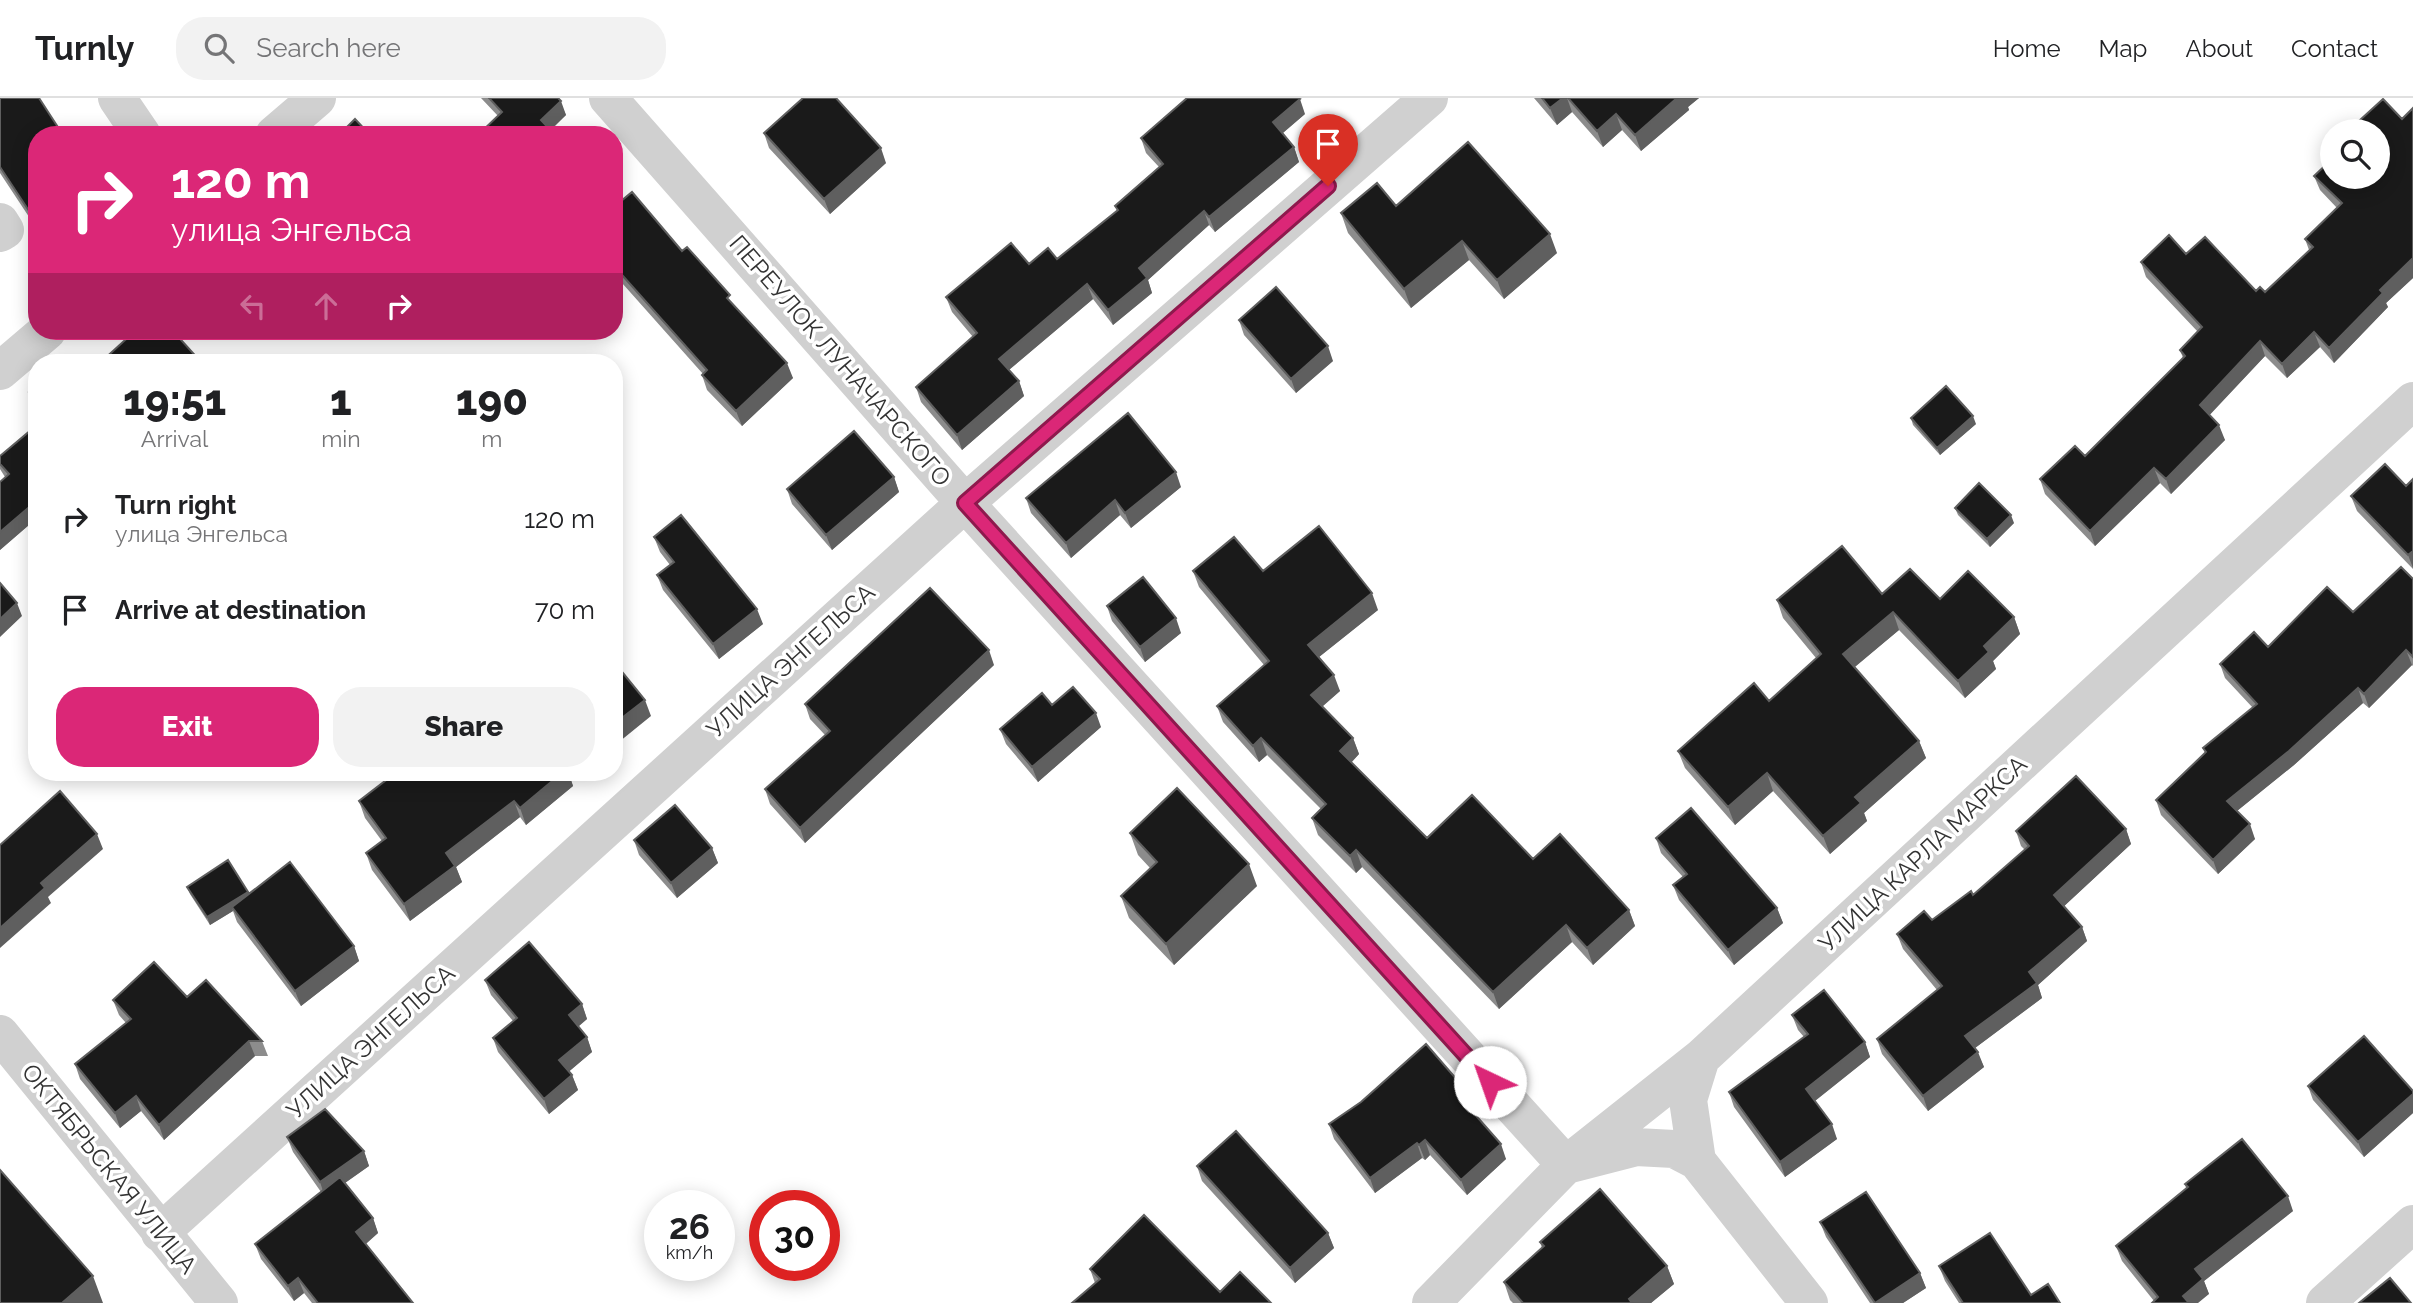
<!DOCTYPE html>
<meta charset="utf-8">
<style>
:root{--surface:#fff;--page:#f2f2f2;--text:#202124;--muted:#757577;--line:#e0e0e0;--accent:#db2777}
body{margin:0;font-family:Raleway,sans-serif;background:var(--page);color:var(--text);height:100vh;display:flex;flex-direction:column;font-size:26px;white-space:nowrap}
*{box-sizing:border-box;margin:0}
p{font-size:23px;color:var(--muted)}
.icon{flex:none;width:38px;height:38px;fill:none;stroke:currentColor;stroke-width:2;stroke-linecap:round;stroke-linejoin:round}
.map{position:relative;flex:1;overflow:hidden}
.sheet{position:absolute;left:28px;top:256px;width:595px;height:427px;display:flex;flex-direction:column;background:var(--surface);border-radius:28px;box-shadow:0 4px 18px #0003}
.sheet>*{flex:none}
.hud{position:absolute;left:28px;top:28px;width:595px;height:214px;border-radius:28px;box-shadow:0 4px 18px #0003;background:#db2777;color:#fff;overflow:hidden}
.fabs{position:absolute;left:2320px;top:21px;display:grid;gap:14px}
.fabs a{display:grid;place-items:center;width:70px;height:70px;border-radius:50%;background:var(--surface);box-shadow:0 4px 18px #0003;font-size:35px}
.speed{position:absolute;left:644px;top:1092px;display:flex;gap:14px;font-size:35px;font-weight:700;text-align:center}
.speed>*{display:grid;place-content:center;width:91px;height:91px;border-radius:50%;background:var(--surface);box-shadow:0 4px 18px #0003;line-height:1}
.speed small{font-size:18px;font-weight:400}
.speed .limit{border:10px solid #d22;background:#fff;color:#111}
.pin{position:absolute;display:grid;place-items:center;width:60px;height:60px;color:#fff;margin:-72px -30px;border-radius:50% 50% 50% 0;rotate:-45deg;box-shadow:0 0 7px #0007}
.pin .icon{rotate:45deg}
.me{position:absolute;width:77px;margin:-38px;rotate:318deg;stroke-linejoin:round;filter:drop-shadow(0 0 5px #0008)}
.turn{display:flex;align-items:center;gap:24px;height:147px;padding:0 28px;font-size:32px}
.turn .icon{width:91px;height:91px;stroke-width:2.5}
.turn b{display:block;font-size:49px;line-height:60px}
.lanes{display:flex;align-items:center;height:66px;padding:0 28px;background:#0003;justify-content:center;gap:35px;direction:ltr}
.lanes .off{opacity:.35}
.eta{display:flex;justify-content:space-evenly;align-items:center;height:119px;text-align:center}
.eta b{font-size:42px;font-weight:800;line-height:49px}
.primary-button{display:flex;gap:14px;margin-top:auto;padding:14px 28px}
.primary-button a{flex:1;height:80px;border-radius:28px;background:var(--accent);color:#fff;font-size:28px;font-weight:800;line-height:80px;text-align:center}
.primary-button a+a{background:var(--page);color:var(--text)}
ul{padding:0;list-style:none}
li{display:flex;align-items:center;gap:21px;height:91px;padding:0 28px}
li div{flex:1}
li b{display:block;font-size:26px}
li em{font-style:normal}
header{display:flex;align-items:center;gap:42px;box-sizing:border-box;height:98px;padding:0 35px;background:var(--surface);border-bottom:2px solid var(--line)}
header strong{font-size:33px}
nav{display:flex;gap:38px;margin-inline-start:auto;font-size:24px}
.search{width:490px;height:63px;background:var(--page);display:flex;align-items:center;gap:18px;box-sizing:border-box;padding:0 24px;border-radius:28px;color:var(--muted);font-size:26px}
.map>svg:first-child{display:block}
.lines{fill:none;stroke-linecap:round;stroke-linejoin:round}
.minor{stroke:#d0d0d0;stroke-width:38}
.wall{fill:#8c8c8c}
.shaded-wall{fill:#5f5f5f}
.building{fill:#1a1a1a;stroke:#5f5f5f;stroke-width:2}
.route-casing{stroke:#8e194d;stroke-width:18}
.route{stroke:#db2777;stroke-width:12}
.labels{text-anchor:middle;stroke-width:7;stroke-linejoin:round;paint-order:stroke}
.street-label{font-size:24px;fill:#333;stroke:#fff}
</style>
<header>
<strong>Turnly</strong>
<div class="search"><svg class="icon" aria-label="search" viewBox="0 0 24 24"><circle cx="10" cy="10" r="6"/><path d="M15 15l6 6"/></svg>Search here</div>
<nav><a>Home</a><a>Map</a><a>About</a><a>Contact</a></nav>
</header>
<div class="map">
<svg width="2413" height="1205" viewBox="0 0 2413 1205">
<rect width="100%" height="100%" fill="#fff"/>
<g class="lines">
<path class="minor" d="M117 0 142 37
M608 0 965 405 1566 1067 1636 1049 1674 1051 1697 1063 1809 1205
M274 37 317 0
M0 124 5 132 0 135
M0 273 47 233
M0 936 219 1205
M1697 1063 1688 1002 1701 960
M160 1135 965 405 1429 0
M1431 1205 1566 1067 1701 960 2413 303
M2325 1205 2413 1126"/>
</g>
<path class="wall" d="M0 0 37 37V131L0 75Z
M481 0H558L566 17 551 32 498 18Z
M1534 0H1699L1688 9 1689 12 1641 53 1622 32 1603 49 1572 14 1557 27Z
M2413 10V180L2386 205 2388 209 2334 265 2320 249 2287 280 2265 258 2209 317 2225 342 2171 396 2160 385 2095 448 2045 396 2040 381 2085 358 2183 260 2180 252 2198 234 2146 179 2141 164 2186 156 2256 193 2265 194 2309 152 2305 141 2337 110 2320 92 2314 78 2402 21Z
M1305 16 1283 35 1294 49 1299 64 1215 134 1209 127 1148 182 1152 195 1113 227 1093 201 1009 272 1019 283 1024 298 962 352 921 304 916 289 973 239 952 214 946 199 1029 166 1057 161 1117 113 1115 108 1159 69 1146 55 1141 40Z
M764 35 886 65 830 116 769 50Z
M1396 108 1557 155 1504 201 1469 162 1411 210 1348 135 1341 115Z
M614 109 682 153 734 208 793 280 742 328 707 292 702 277 703 276 614 176Z
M1239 222 1333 263 1296 295 1244 237Z
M37 287V310L34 307 29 294Z
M1911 320 1976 326 1940 357 1913 327Z
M37 327V420L0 452 5 379 0 371V358Z
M894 379 899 394 832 452 792 406 787 391Z
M2413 381V471L2357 413 2351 398 2406 388Z
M1181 389 1131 430 1120 417 1071 460 1031 415 1026 400Z
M1955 410 2014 425 1990 449 1958 417Z
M654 439 763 526 719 561 663 492 657 477 670 467 660 454Z
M1193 473H1263L1378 512 1319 559 1340 593 1322 609 1353 640 1359 656 1351 665 1427 740 1533 761 1629 812 1635 828 1593 867 1572 844 1499 911 1362 769 1356 775 1318 737 1312 720 1321 711 1267 657 1259 664 1223 624 1217 608 1264 567 1199 489Z
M2413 481V568L2412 567 2369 610 2363 605 2294 667 2237 713 2255 741 2218 776 2161 717 2156 702 2205 655 2203 650 2253 610 2225 580 2220 566 2268 549 2353 514Z
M1882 496 1940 501 2014 519 2020 536 1993 563 1996 571 1965 600 1899 532 1854 569 1919 643 1926 660 1864 715 1867 723 1830 756 1773 693 1735 727 1685 670 1678 653 1769 603 1816 560 1783 520 1777 502Z
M1107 508 1181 535 1145 564 1112 523Z
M994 567 805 745 770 706 765 691 825 637 810 621 805 606Z
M1052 607 1101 629 1038 684 1006 646 1000 631Z
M383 674H436L440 678 571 682 573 688 526 727 520 719 456 769 462 784 410 823 372 772 366 755 382 743 365 720 359 703 388 680Z
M2126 731 2131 746 2064 808 2082 829 2087 843 2038 887 2042 900 1975 950 1984 969 1928 1013 1882 956 1877 941 1937 892 1903 851 1897 836 1932 822 1973 797 2025 752 2021 748 2016 733Z
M1130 735 1257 788 1174 867 1129 820 1121 798 1150 770 1138 757Z
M1656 740 1777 810 1783 825 1734 867 1679 802 1673 787 1683 779 1661 755Z
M634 742 712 750 718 765 677 800 639 757Z
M187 789 248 794 249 796 354 848 359 863 301 908 237 824 233 813 210 827 190 796Z
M485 882 582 906 587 921 578 929 587 939 592 954 569 973 572 977 578 992 549 1016 498 954 493 940 513 923 491 897Z
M187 899 262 943 268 958H255L164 1042 141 1013 120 1030 80 981 75 966 126 925 119 917 113 902Z
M1792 917 1865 944 1870 959 1815 1003 1837 1041 1785 1079 1734 1009 1729 994 1804 939 1798 932Z
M2308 988 2413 993V1015L2364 1059 2313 1002Z
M1471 998 1477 1013 1474 1015 1506 1061 1467 1097 1430 1057 1425 1062 1422 1060 1375 1095 1334 1041 1329 1026Z
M287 1039 364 1053 369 1068 345 1085 373 1120 378 1135 366 1146 413 1205H312L304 1195 294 1203 261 1161 255 1146 321 1094 293 1054Z
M1197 1068 1328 1135 1334 1150 1295 1185 1202 1083Z
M2185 1086 2293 1113 2204 1183 2209 1196 2154 1203 2122 1163 2116 1148 2186 1090Z
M1820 1124 1920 1175 1926 1190 1903 1205H1870L1826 1139Z
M1540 1144 1667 1168 1674 1186 1651 1205H1513L1510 1202 1504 1184 1542 1150Z
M1939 1168 2031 1197 2060 1205H1959L1945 1183Z
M1090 1171 1220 1194 1095 1185Z"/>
<path class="shaded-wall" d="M1563 0H1567L1572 14 1557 27 1550 10Z
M1677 0H1699L1688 9 1689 12 1641 53 1635 37Z
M1300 1 1305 16 1278 39 1273 24Z
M561 3 566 17 546 36 541 22Z
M1616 16 1622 32 1603 49 1597 33Z
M1294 49 1299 64 1215 134 1209 119Z
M881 50 886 65 830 116 824 101Z
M1204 113 1209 127 1148 182 1152 195 1113 227 1108 212 1139 170Z
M1550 136 1557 155 1504 201 1497 182Z
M1462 143 1469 162 1411 210 1404 191Z
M2413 160V180L2386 205 2388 209 2334 265 2329 250 2380 192Z
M1087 186 1093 201 1004 276 999 261Z
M2314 234 2320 249 2287 280 2282 266Z
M2260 243 2265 258 2205 322 2200 307Z
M1328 248 1333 263 1296 295 1291 281Z
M787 265 793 280 742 328 736 313Z
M1019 283 1024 298 962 352 957 337Z
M1973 318 1976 326 1940 357 1937 350Z
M2219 327 2225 342 2171 396 2166 381Z
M2154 370 2160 385 2095 448 2090 433Z
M1176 374 1181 389 1131 430 1125 415Z
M894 379 899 394 832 452 826 437Z
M1115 402 1120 417 1071 460 1066 445Z
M34 405 37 413V420L0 452V434Z
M2011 417 2014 425 1990 449 1987 441Z
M2413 453V470L2408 457Z
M1372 495 1378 512 1314 563 1308 547Z
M17 505 22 518 0 539V521Z
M757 511 763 526 719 561 713 546Z
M1893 514 1899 532 1849 574 1843 556Z
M2014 519 2020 536 1993 563 1996 571 1965 600 1958 583 1984 548Z
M1176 520 1181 535 1145 564 1140 549Z
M989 552 994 567 805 745 800 730Z
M2406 552 2412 567 2369 610 2364 596Z
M1334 577 1340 593 1317 613 1311 597Z
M2358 590 2363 605 2294 667 2232 717 2227 703Z
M645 602 651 618 614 648V626Z
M1096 615 1101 629 1038 684 1032 669Z
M1261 640 1267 657 1259 664 1253 648Z
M1353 640 1359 656 1346 670 1340 653Z
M1919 643 1926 660 1864 715 1867 723 1830 756 1823 738 1855 699Z
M563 674H581L571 682 573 688 526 727 520 710Z
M1767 675 1773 693 1735 727 1728 709Z
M514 703 520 719 456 769 462 784 410 823 404 806 446 755Z
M2250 726 2255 741 2218 776 2213 762Z
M2126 731 2131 746 2060 812 2054 797Z
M97 736 103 751 48 799 51 805 0 850V830L41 785Z
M712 750 718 765 677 800 671 785Z
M1356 752 1362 769 1356 775 1350 758Z
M1249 766 1257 788 1174 867 1166 846Z
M248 794 251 801 232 809 233 813 210 827 207 819Z
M1777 810 1783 825 1734 867 1728 852Z
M1629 812 1635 828 1593 867 1587 850Z
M1566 827 1572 844 1499 911 1493 894Z
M2082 829 2087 843 2038 887 2042 900 1971 953 1965 938 2029 874Z
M354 848 359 863 301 908 295 893Z
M582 906 587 921 574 932 569 917Z
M587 939 592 954 565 977 559 962Z
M249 943 255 958 164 1042 159 1027Z
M1865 944 1870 959 1811 1006 1806 991Z
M1978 954 1984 969 1928 1013 1923 998Z
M572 977 578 992 549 1016 544 1001Z
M2413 996V1015L2364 1059 2358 1044Z
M136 998 141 1013 120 1030 115 1015Z
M1471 998 1477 1013 1469 1019 1464 1004Z
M1832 1026 1837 1041 1785 1079 1780 1064Z
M1425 1042 1430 1057 1425 1062 1419 1047Z
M1417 1045 1422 1060 1375 1095 1370 1080Z
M1501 1046 1506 1061 1467 1097 1461 1082Z
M364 1053 369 1068 325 1099 320 1084Z
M2288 1098 2293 1113 2204 1183 2209 1196 2198 1205H2186L2183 1198 2195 1171Z
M373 1120 378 1135 362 1149 356 1134Z
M1328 1135 1334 1150 1295 1185 1290 1170Z
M1667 1168 1674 1186 1651 1205H1630L1629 1201Z
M1920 1175 1926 1190 1903 1205H1875Z
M93 1178 103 1205H62Z
M298 1180 304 1195 294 1203 288 1188Z"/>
<path class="building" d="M0 0H39L63 37H37V125L0 69Z
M489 0H558L561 3 541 22 555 37H478L502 14Z
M803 0H836L881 50 824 101 764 35Z
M1187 0H1298L1300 1 1273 24 1294 49 1209 119 1204 113 1139 170 1147 180 1108 212 1087 186 999 261 1019 283 957 337 916 289 977 235 946 199 1011 145 1029 166 1048 150 1057 161 1118 112 1115 108 1163 66 1141 40Z
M1542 0H1563L1550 10Z
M1568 0H1677L1635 37 1616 16 1597 33Z
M2383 1 2402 21 2413 10V160L2380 192 2383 195 2329 250 2314 234 2282 266 2260 243 2200 307 2219 327 2166 381 2154 370 2090 433 2040 381 2075 348 2085 358 2185 258 2180 252 2202 229 2141 164 2169 137 2186 156 2205 139 2256 193 2260 189 2265 194 2313 149 2305 141 2342 105 2314 78 2333 60V79H2378V33H2348Z
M355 21 370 37H339Z
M1468 44 1550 136 1497 182 1462 143 1404 191 1341 115 1377 85 1396 108Z
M632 94 682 153 687 149 730 197 727 200 787 265 736 313 702 277 707 272 614 168V109Z
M1276 189 1328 248 1291 281 1239 222Z
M135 233H173L201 264H101Z
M37 287V303L29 294Z
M1946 288 1973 318 1937 350 1911 320Z
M1128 315 1176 374 1125 415 1115 402 1066 445 1026 400Z
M37 327V406L36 407 34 405 0 434V384L9 376 0 366V358Z
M854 333 894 379 826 437 787 391Z
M2385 366 2406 388 2413 381V453L2408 457 2351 398Z
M1979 385 2011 417 1987 441 1955 410Z
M681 417 757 511 713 546 657 477 674 464 654 439Z
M1319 428 1372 495 1308 547 1334 577 1311 597 1353 640 1340 653 1427 740 1472 697 1533 761 1560 736 1629 812 1587 850 1566 827 1493 894 1356 752 1350 758 1312 720 1326 706 1261 640 1253 648 1217 608 1269 563 1193 473 1234 439 1263 473Z
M1842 448 1882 496 1910 471 1940 501 1968 473 2014 519 1984 548 1989 554 1958 583 1893 514 1843 556 1919 643 1855 699 1861 705 1823 738 1767 675 1728 709 1678 653 1754 585 1769 603 1821 556 1777 502Z
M2401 469 2413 481V559L2406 552 2364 596 2358 590 2289 653 2227 703 2250 726 2213 762 2156 702 2206 654 2203 650 2257 606 2220 566 2254 534 2268 549 2327 489 2353 514Z
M1143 479 1176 520 1140 549 1107 508Z
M0 485 17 505 0 521Z
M930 490 989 552 800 730 765 691 830 633 805 606Z
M614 564 645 602 614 626Z
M1073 589 1096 615 1032 669 1000 631 1042 595 1052 607Z
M391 674H436L440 678 445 674H563L520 710 514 703 446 755 455 768 404 806 366 755 386 740 359 703 394 676Z
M2076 678 2126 731 2054 797 2082 829 2029 874 2037 885 1965 938 1978 954 1923 998 1877 941 1942 888 1897 836 1924 813 1932 822 1971 793 1973 797 2029 748 2016 733Z
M1177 690 1249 766 1166 846 1121 798 1157 764 1130 735Z
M60 693 97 736 41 785 45 790 0 830V747Z
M675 707 712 750 671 785 634 742Z
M1691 710 1777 810 1728 852 1673 787 1687 776 1656 740Z
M228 762 248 794 207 819 187 789Z
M290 764 354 848 295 893 232 809Z
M529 844 582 906 569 917 587 939 559 962 572 977 544 1001 493 940 517 920 485 882Z
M154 864 187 899 206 882 262 943H249L159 1027 136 998 115 1015 75 966 131 921 113 902Z
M1824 892 1865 944 1806 991 1832 1026 1780 1064 1729 994 1808 936 1792 917Z
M2364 938 2413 993V996L2358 1044 2308 988Z
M1426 946 1471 998 1464 1004 1501 1046 1461 1082 1425 1042 1419 1047 1417 1045 1370 1080 1329 1026 1361 1004Z
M325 1011 364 1053 320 1084 287 1039Z
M1236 1033 1328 1135 1290 1170 1197 1068Z
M2242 1041 2288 1098 2195 1171 2203 1181 2183 1198 2189 1205H2152L2158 1199 2116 1148 2188 1089 2185 1086Z
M0 1072 93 1178 62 1205H0Z
M340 1079 373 1120 356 1134 413 1205H318L298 1180 288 1188 255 1146Z
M1600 1091 1667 1168 1629 1201 1632 1205H1523L1504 1184 1544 1148 1540 1144Z
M1866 1094 1920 1175 1875 1205 1820 1124Z
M1144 1117 1220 1194 1240 1174 1271 1205H1072L1100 1181 1090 1171Z
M1990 1135 2031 1197 2048 1186 2060 1205H1963L1939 1168Z
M2390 1180 2411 1205H2359Z"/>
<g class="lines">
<g class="route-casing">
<path id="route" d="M1328 88 965 405 1490 984"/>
</g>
<use href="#route" class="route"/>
</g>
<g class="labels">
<g class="street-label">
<text transform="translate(840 263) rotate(49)" y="8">ПЕРЕУЛОК ЛУНАЧАРСКОГО</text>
<text transform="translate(791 563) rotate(-42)" y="8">УЛИЦА ЭНГЕЛЬСА</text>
<text transform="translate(1923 756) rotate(-43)" y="8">УЛИЦА КАРЛА МАРКСА</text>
<text transform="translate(371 944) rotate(-42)" y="8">УЛИЦА ЭНГЕЛЬСА</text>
<text transform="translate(109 1071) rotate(51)" y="8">ОКТЯБРЬСКАЯ УЛИЦА</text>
</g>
</g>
</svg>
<div class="fabs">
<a><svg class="icon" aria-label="search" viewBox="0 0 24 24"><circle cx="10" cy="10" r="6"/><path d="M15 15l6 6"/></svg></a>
</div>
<div class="speed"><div>26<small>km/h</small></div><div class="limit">30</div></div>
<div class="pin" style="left:1328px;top:88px;background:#d93025"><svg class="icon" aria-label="arrive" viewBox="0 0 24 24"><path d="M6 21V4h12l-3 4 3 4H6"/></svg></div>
<svg class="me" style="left:1490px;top:984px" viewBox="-20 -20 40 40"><circle r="19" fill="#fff"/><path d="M0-13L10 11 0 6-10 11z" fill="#db2777"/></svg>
<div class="hud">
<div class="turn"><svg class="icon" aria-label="right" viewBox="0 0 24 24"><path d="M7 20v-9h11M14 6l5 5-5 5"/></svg><div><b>120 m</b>улица Энгельса</div></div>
<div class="lanes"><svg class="icon off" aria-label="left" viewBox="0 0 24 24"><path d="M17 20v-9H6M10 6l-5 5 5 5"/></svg><svg class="icon off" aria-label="ahead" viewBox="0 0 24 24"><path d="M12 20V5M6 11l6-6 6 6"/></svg><svg class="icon" aria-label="right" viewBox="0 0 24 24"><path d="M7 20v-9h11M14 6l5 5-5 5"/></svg></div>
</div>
<section class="sheet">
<div class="eta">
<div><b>19:51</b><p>Arrival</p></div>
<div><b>1</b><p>min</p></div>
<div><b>190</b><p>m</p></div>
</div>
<ul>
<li><svg class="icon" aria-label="right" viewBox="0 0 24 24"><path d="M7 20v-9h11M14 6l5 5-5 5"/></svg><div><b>Turn right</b><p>улица Энгельса</p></div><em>120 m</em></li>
<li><svg class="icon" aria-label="arrive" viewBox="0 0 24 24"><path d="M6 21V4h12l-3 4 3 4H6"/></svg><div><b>Arrive at destination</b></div><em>70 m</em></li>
</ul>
<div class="primary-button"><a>Exit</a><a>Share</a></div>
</section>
</div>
